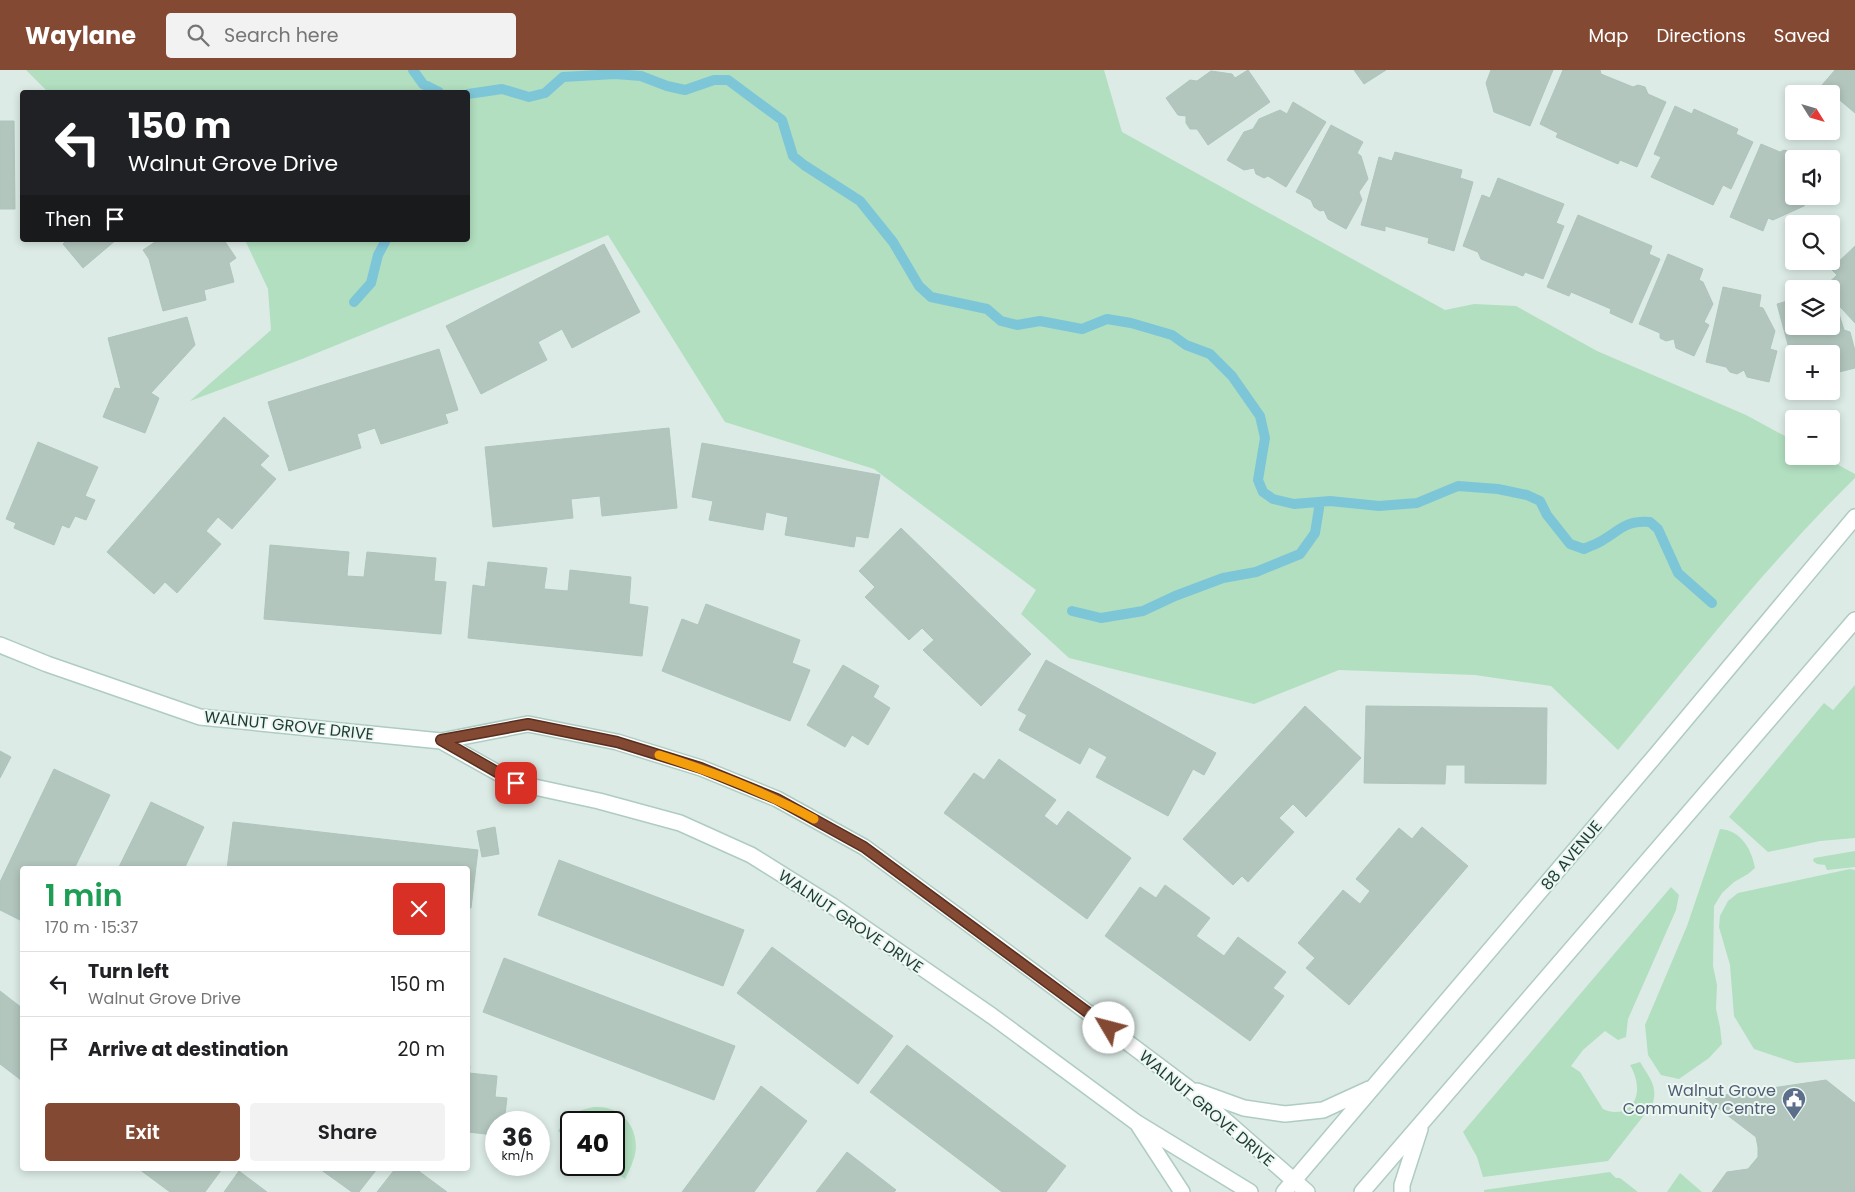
<!DOCTYPE html>
<meta charset="utf-8">
<style>
:root{--surface:#fff;--page:#f2f2f2;--text:#202124;--muted:#757577;--line:#e0e0e0;--accent:#844933}
body{margin:0;font-family:Poppins,sans-serif;background:var(--page);color:var(--text);height:100vh;display:flex;flex-direction:column;font-size:19px;white-space:nowrap}
*{box-sizing:border-box;margin:0}
p{font-size:16px;color:var(--muted)}
.icon{flex:none;width:28px;height:28px;fill:none;stroke:currentColor;stroke-width:2;stroke-linecap:round;stroke-linejoin:round}
.map{position:relative;flex:1;overflow:hidden}
.side{position:absolute;left:20px;top:796px;width:450px;height:305px;display:flex;flex-direction:column;background:var(--surface);border-radius:5px;box-shadow:0 2px 8px #0003}
.side>*{flex:none}
.top-card{position:absolute;left:20px;top:20px;width:450px;height:152px;border-radius:5px;box-shadow:0 2px 8px #0003;background:#202124;color:#fff;overflow:hidden}
.needle{width:32px;rotate:127deg}
.controls{position:absolute;left:1785px;top:15px;display:grid;gap:10px}
.controls a{display:grid;place-items:center;width:55px;height:55px;border-radius:5px;background:var(--surface);box-shadow:0 2px 8px #0003;font-size:25px}
.speed{position:absolute;left:485px;top:1041px;display:flex;gap:10px;font-size:25px;font-weight:700;text-align:center}
.speed>*{display:grid;place-content:center;width:65px;height:65px;border-radius:50%;background:var(--surface);box-shadow:0 2px 8px #0003;line-height:1}
.speed small{font-size:12px;font-weight:400}
.speed .limit{border:2px solid #111;border-radius:8px;background:#fff;color:#111}
.pin{position:absolute;display:grid;place-items:center;width:42px;height:42px;color:#fff;margin:-21px;border-radius:10px;box-shadow:0 2px 8px #0006}
.me{position:absolute;width:55px;margin:-28px;rotate:307deg;stroke-linejoin:round;filter:drop-shadow(0 0 4px #0008)}
.turn{display:flex;align-items:center;gap:18px;height:105px;padding:0 25px;font-size:22px}
.turn .icon{width:65px;height:65px;stroke-width:2.5}
.turn b{display:block;font-size:35px;line-height:42px}
.then{display:flex;align-items:center;height:48px;padding:0 25px;background:#0003;gap:10px;font-size:19px}
.round{display:grid;place-items:center;flex:none;width:52px;height:52px;border-radius:5px;background:var(--page)}
.head{display:flex;align-items:center;justify-content:space-between;height:85px;padding:0 25px}
h1{font-size:30px;font-weight:600;line-height:38px;color:#1e9e55}
.primary-button{display:flex;gap:10px;margin-top:auto;padding:10px 25px}
.primary-button a{flex:1;height:58px;border-radius:5px;background:var(--accent);color:#fff;font-size:20px;font-weight:600;line-height:58px;text-align:center}
.primary-button a+a{background:var(--page);color:var(--text)}
ul{padding:0;list-style:none}
li{display:flex;align-items:center;gap:15px;height:65px;padding:0 25px;border-top:1px solid var(--line)}
li div{flex:1}
li b{display:block;font-size:19px}
li em{font-style:normal}
header{display:flex;align-items:center;gap:30px;box-sizing:border-box;height:70px;padding:0 25px;background:var(--accent);color:#fff}
header strong{font-size:24px}
nav{display:flex;gap:28px;margin-inline-start:auto;font-size:18px}
.search{width:350px;height:45px;background:var(--page);display:flex;align-items:center;gap:12px;box-sizing:border-box;padding:0 18px;border-radius:5px;color:var(--muted);font-size:19px}
.map>svg:first-child{display:block}
.green{fill:#b2dfc0}
.lines{fill:none;stroke-linecap:round;stroke-linejoin:round}
.stream{stroke:#7dc6d8;stroke-width:10}
.building{fill:#b2c6be;stroke:#aec5bc}
.secondary-casing{stroke:#aeccc2;stroke-width:18}
.secondary{stroke:#fff;stroke-width:15}
.route-casing{stroke:#562f21;stroke-width:12}
.route{stroke:#844933;stroke-width:9}
.slow{stroke:#f59e0b;stroke-width:9}
.labels{text-anchor:middle;stroke-width:4;stroke-linejoin:round;paint-order:stroke}
.street-label{font-size:16px;fill:#1d3c34;stroke:#edf7f2}
.service-label{font-size:16px;fill:#4e5e75;stroke:#edf7f2;text-anchor:end}
</style>
<header>
<strong>Waylane</strong>
<div class="search"><svg class="icon" aria-label="search" viewBox="0 0 24 24"><circle cx="10" cy="10" r="6"/><path d="M15 15l6 6"/></svg>Search here</div>
<nav><a>Map</a><a>Directions</a><a>Saved</a></nav>
</header>
<div class="map">
<svg width="1855" height="1122" viewBox="0 0 1855 1122">
<rect width="100%" height="100%" fill="#dcebe5"/>
<path class="green" d="M26 0H1104L1122 62 1445 240 1474 234 1516 236 1597 281 1746 345 1794 371V386H1822L1855 404V408C1769 492 1695 587 1618 680L1551 616 1475 605 1339 600 1254 634 1069 588 1021 544 1036 520 874 399 725 352 608 165 302 289 190 331 271 260 268 219 245 170H468V22H48Z
M1855 615V768L1820 771 1768 782 1729 747 1824 633 1833 640Z
M1720 759C1741 760 1752 780 1755 798L1748 804 1734 812 1722 823 1714 836 1713 896 1717 915 1716 939 1720 957 1722 974 1709 988 1679 1009 1661 1005 1648 985 1645 955 1687 856Z
M1855 781V797L1827 800 1825 795 1817 794 1813 791 1814 788Z
M1850 799 1855 800V989L1796 993 1754 979 1734 946 1730 895 1719 857 1720 846 1728 831 1738 823Z
M1671 817 1679 825 1676 840 1628 949 1626 967 1618 970 1605 961 1583 980 1571 996 1580 1002 1603 1039C1609 1042 1616 1043 1623 1041 1642 1033 1639 1010 1630 995L1640 992C1649 1007 1659 1017 1652 1035L1608 1091 1483 1107 1477 1087 1463 1062Z
M594 1037C599 1037 605 1037 610 1039 632 1046 641 1071 633 1091 631 1097 628 1103 625 1109L605 1095H614V1052H571V1071L558 1061C570 1044 574 1041 594 1037Z
M1610 1102 1616 1108H1620L1638 1122H1484V1120Z
M1680 1103 1702 1122H1667Z"/>
<g class="lines">
<path class="stream" d="M413 0 423 14 439 22
M468 24 502 19 529 27 545 23 563 7 615 4 641 6 667 16 685 20 714 10H728L782 50 793 86 804 95 860 131 893 172 919 216 931 227 987 239 1001 251 1017 255 1040 251 1082 259 1107 249 1131 253 1172 265 1186 275 1210 284 1232 306 1260 346 1265 368 1258 410 1263 422 1273 429 1294 434 1330 431 1379 436 1417 433 1458 416 1498 419 1527 425 1540 431 1547 445 1570 474 1584 479C1590 476 1597 474 1603 470 1621 459 1627 450 1650 452L1658 459 1678 503 1712 533
M354 232 371 213 378 185 386 170
M1072 541 1101 548 1143 541 1175 526 1223 508 1256 502 1300 484 1315 463 1320 432"/>
</g>
<path class="building" d="M1248 0 1270 32 1208 75 1197 59H1190L1186 53V46L1178 45 1166 28 1190 10 1197 11 1211 1 1232 4 1235 8Z
M1354 0H1386L1364 14Z
M1491 0H1553L1530 56 1494 42 1486 13Z
M1563 0H1600L1601 4 1633 17 1638 15 1645 17 1648 24 1666 32 1637 97 1620 90 1618 94 1556 67 1558 63 1540 54Z
M1835 0H1855V43L1822 15Z
M1293 32 1326 52 1286 117 1268 106 1264 108 1256 104 1254 98 1244 100 1227 90 1244 62 1253 59 1259 49 1280 40 1287 44Z
M1675 36 1692 44 1694 39 1738 59 1736 64 1753 72 1731 119 1723 115 1713 135 1651 107 1661 87 1654 84Z
M0 51H14L15 139H0Z
M1331 55 1363 72 1357 83 1361 86 1368 109 1359 122 1362 130 1346 159 1328 149 1324 140 1320 141 1314 137 1311 130 1296 122Z
M1761 74 1780 82 1784 80 1793 83 1796 89H1794V126H1808L1804 136 1773 150 1768 148 1763 161 1730 147Z
M1395 82 1462 100 1460 108 1473 112 1454 181 1428 173 1429 168 1385 156V161L1361 155 1379 87 1392 91Z
M1498 108 1564 134 1556 153 1564 156 1543 209 1525 202 1523 206 1481 189 1478 182 1463 176 1482 125 1490 128Z
M1578 145 1652 176 1649 184 1660 189 1632 253 1610 243 1611 239 1571 222 1569 226 1547 217Z
M67 170H116L83 198 63 174Z
M158 170H224L236 188 229 193 234 212 204 220 206 230 163 241 149 189 143 180Z
M604 174 640 242 572 278 562 259 538 272 547 290 481 324 446 256Z
M1855 176V253L1831 227V219L1823 218 1837 205 1831 199Z
M1668 184 1703 199 1699 210 1703 212 1713 234 1704 252 1709 255 1694 286 1676 278 1674 269 1666 271 1660 268V263L1639 254Z
M1723 217 1761 225 1759 237 1763 238 1775 261 1770 279 1777 281 1769 312 1747 307 1744 300 1737 304 1730 302 1726 297 1706 292Z
M1794 229V256H1831V240L1839 244 1844 260 1850 262 1855 281V298L1831 304V284H1794V297L1777 234Z
M187 247 195 275 151 323 159 328 145 363 103 347 115 318 121 319 108 268Z
M439 279 458 340 445 344 448 353 381 374 375 358 357 364 361 378 289 401 268 332Z
M224 347 269 386 260 395 276 409 232 459 218 447 206 461 221 474 177 523 165 512 154 524 107 482Z
M669 358 677 438 602 446 600 426 571 429 573 448 493 457 485 377Z
M38 372 98 397 85 426 95 430 86 450 75 446 69 458 62 455 54 475 14 458 16 453 6 449Z
M702 373 880 405 868 468 856 466 854 477 785 465 788 447 766 442 763 460 709 450 713 431 692 427Z
M901 458 1031 584 981 636 923 580 934 570 922 558 909 570 865 527 875 517 859 501Z
M270 475 349 482 347 506 364 507 367 482 436 488 434 511 446 512 441 564 264 549Z
M488 492 547 498 544 519 568 521 570 500 631 507 629 534 648 537 642 586 468 568 473 515 485 517Z
M706 534 800 570 792 593 810 600 790 651 662 601 682 549 698 555Z
M1046 590 1216 683 1204 705 1193 699 1168 746 1096 707 1107 687 1089 677 1080 694 1019 660 1027 645 1018 640Z
M843 595 879 616 873 627 890 638 868 675 852 665 845 677 807 655Z
M1305 636 1361 688 1306 747 1293 734 1279 748 1294 762 1248 812 1242 806 1233 815 1183 769Z
M1366 636 1547 638 1546 714 1465 713V695H1446L1445 714 1364 713Z
M0 681 11 687 0 708Z
M999 689 1056 730 1044 746 1057 756 1068 741 1131 788 1087 849 944 743 974 703 984 710Z
M54 699 110 725 74 799H22V851L0 840V812Z
M151 732 204 757 184 799H118Z
M233 752 478 780 471 838H468V799H227Z
M495 757 499 784 482 787 477 761Z
M1422 757 1468 796 1349 935 1306 898 1315 888 1298 873 1343 820 1360 834 1370 821 1356 809 1399 758 1412 769Z
M559 790 744 860 723 916 538 845Z
M1165 815 1210 848 1196 866 1224 886 1238 867 1286 902 1273 918 1284 926 1250 971 1105 866 1140 817 1156 828Z
M772 877 893 966 858 1014 737 923Z
M504 888 735 976 714 1030 483 942Z
M0 921 22 938V1008L21 1010 0 994Z
M907 975 1066 1096 1046 1122H1002L870 1022Z
M468 996H470L469 1003 497 1006 495 1027 507 1028 504 1052H496V1060H495L494 1065 468 1062Z
M1826 1010 1855 1033V1122H1712L1727 1102 1748 1099 1758 1087V1077L1756 1067 1705 1028Z
M761 1016 807 1051 754 1122H682Z
M847 1082 896 1120 894 1122H816Z
M139 1099H222L205 1122H170Z
M320 1099H377L359 1122H352Z
M395 1099H416L447 1122H377Z
M239 1101 267 1122H224Z"/>
<g class="lines">
<g class="secondary-casing">
<path id="secondary" d="M0 575 47 594 200 647 441 671 528 654 617 672 701 698 777 729 864 777 1031 900 1187 1017 1307 1122
M441 671 516 713 599 731 680 753 751 785 831 835 992 946 1137 1053 1250 1122
M1197 1021 1244 1038 1285 1044 1323 1040 1369 1019
M1139 1056 1182 1122
M1284 1122 1655 686 1855 447
M1362 1122 1855 550
M1402 1122V1115L1420 1059"/>
</g>
<use href="#secondary" class="secondary"/>
</g>
<g class="lines">
<g class="route-casing">
<path id="route" d="M516 713 441 670 528 654 617 672 701 698 777 729 864 777 1109 958"/>
</g>
<use href="#route" class="route"/>
<path class="slow" d="M659 685C713 702 765 722 814 749"/>
</g>
<defs>
<g id="civic-pin" transform="scale(1.25)"><path d="M0 17L-7.5 6A9.5 9.5 0 1 1 7.5 6Z" fill="#5c6f8a" stroke="#edf7f2"/><path d="M-.6-6.5H3V-4.5H.6V-3L4-1V1h2V6H-6V1h2V-1L-.6-3ZM-1.2 2.5V6h2.4V2.5Z" fill="#fff"/></g>
</defs>
<g fill-rule="evenodd">
<use href="#civic-pin" x="1794" y="1029"/>
</g>
<g class="labels">
<g class="street-label">
<text transform="translate(289 655) rotate(6)" y="6">WALNUT GROVE DRIVE</text>
<text transform="translate(1571 785) rotate(-50)" y="6">88 AVENUE</text>
<text transform="translate(851 851) rotate(34)" y="6">WALNUT GROVE DRIVE</text>
<text transform="translate(1207 1038) rotate(40)" y="6">WALNUT GROVE DRIVE</text>
</g>
<g class="service-label">
<text x="1776" y="1026">Walnut Grove<tspan x="1776" dy="18">Community Centre</tspan></text>
</g>
</g>
</svg>
<div class="controls">
<a><svg class="needle" viewBox="-14 -14 28 28"><path d="M0-13l5 13h-10z" fill="#e53935"/><path d="M0 13l5-13h-10z" fill="#757577"/></svg></a>
<a><svg class="icon" aria-label="sound" viewBox="0 0 24 24"><path d="M4 9h4l5-4v14l-5-4H4zM17 9q2 3 0 6"/></svg></a>
<a><svg class="icon" aria-label="search" viewBox="0 0 24 24"><circle cx="10" cy="10" r="6"/><path d="M15 15l6 6"/></svg></a>
<a><svg class="icon" aria-label="layers" viewBox="0 0 24 24"><path d="M12 4l9 5-9 5-9-5zM3 14l9 5 9-5"/></svg></a>
<a>+</a>
<a>−</a>
</div>
<div class="speed"><div>36<small>km/h</small></div><div class="limit">40</div></div>
<div class="pin" style="left:516px;top:713px;background:#d93025"><svg class="icon" aria-label="arrive" viewBox="0 0 24 24"><path d="M6 21V4h12l-3 4 3 4H6"/></svg></div>
<svg class="me" style="left:1109px;top:958px" viewBox="-20 -20 40 40"><circle r="19" fill="#fff"/><path d="M0-13L10 11 0 6-10 11z" fill="#844933"/></svg>
<div class="top-card">
<div class="turn"><svg class="icon" aria-label="left" viewBox="0 0 24 24"><path d="M17 20v-9H6M10 6l-5 5 5 5"/></svg><div><b>150 m</b>Walnut Grove Drive</div></div>
<div class="then">Then<svg class="icon" aria-label="arrive" viewBox="0 0 24 24"><path d="M6 21V4h12l-3 4 3 4H6"/></svg></div>
</div>
<section class="side">
<div class="head"><div><h1>1 min</h1><p>170 m · 15:37</p></div><a class="round" style="background:#d93025;color:#fff"><svg class="icon" aria-label="close" viewBox="0 0 24 24"><path d="M6 6l12 12M18 6L6 18"/></svg></a></div>
<ul>
<li><svg class="icon" aria-label="left" viewBox="0 0 24 24"><path d="M17 20v-9H6M10 6l-5 5 5 5"/></svg><div><b>Turn left</b><p>Walnut Grove Drive</p></div><em>150 m</em></li>
<li><svg class="icon" aria-label="arrive" viewBox="0 0 24 24"><path d="M6 21V4h12l-3 4 3 4H6"/></svg><div><b>Arrive at destination</b></div><em>20 m</em></li>
</ul>
<div class="primary-button"><a>Exit</a><a>Share</a></div>
</section>
</div>
